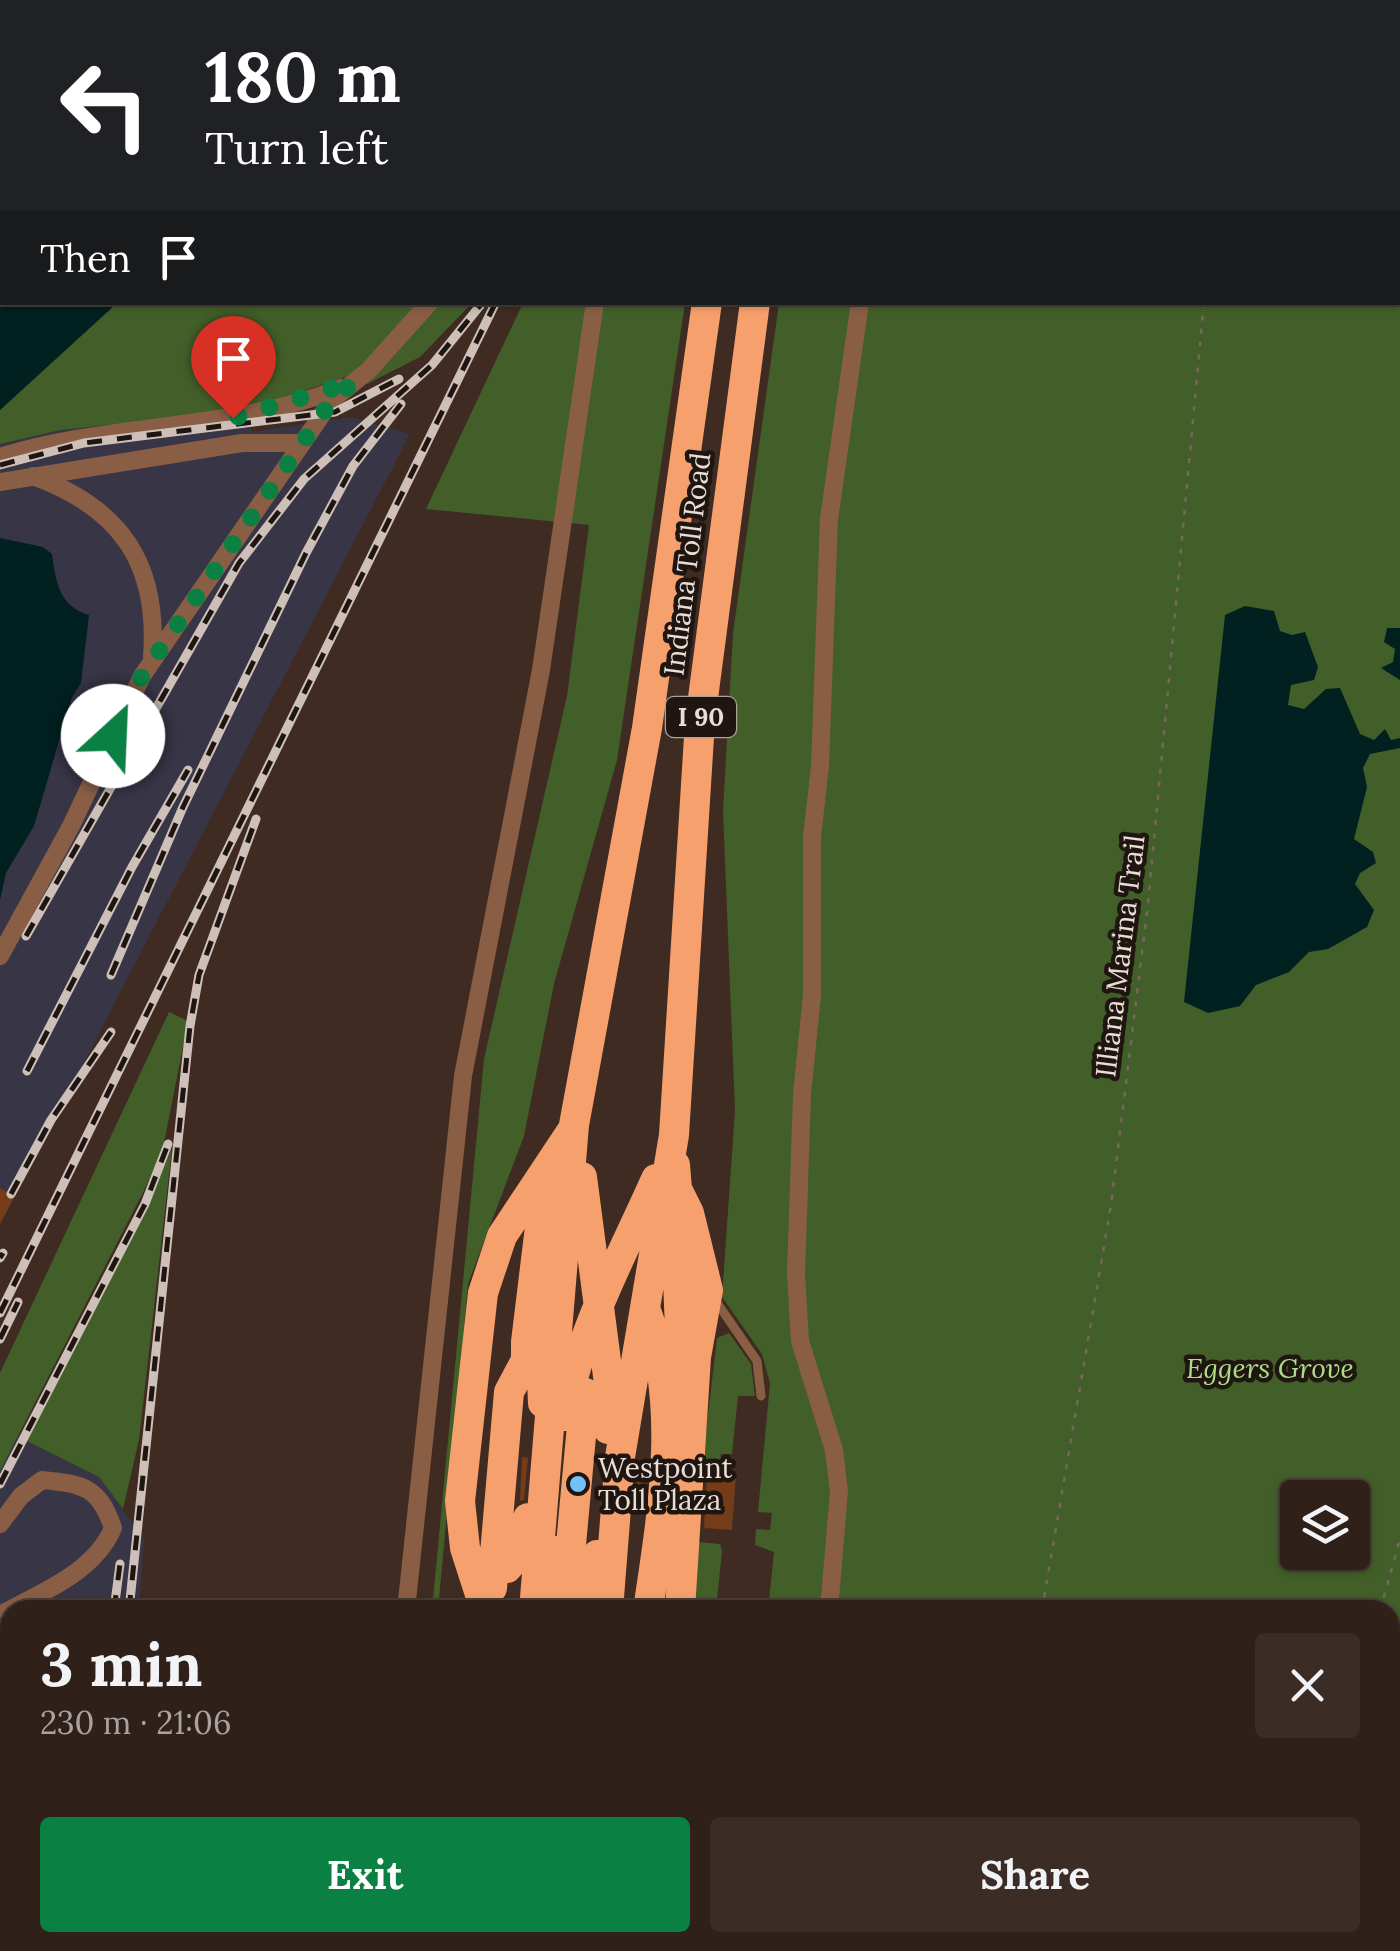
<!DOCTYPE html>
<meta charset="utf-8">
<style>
:root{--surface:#2f2019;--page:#3b2d26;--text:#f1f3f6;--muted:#a7a3a2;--line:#4a3e38;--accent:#0b8043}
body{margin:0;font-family:Lora,serif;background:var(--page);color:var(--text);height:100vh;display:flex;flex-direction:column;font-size:38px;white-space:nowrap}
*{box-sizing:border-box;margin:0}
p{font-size:32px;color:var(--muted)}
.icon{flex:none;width:55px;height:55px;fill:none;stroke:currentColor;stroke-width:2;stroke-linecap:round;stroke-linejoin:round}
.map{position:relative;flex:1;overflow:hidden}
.drawer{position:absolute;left:0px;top:1600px;width:1400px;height:352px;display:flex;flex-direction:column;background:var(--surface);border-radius:30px 30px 0 0;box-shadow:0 2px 8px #0004,0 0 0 2px var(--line)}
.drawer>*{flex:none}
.banner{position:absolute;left:0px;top:0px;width:1400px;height:305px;box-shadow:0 2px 8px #0004,0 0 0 2px var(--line);background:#202124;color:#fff;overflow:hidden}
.controls{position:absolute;left:1280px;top:1480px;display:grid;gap:20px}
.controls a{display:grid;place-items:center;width:90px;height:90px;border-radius:10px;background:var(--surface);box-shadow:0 2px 8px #0004,0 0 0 2px var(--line);font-size:50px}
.pin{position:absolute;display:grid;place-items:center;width:85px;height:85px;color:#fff;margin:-102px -42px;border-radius:50% 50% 50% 0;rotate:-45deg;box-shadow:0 0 10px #0007}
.pin .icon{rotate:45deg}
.me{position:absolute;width:110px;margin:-55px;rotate:25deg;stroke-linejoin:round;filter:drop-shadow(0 0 8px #0008)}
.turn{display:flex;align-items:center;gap:35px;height:210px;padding:0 40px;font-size:45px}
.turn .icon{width:130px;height:130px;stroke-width:2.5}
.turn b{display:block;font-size:70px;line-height:85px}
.then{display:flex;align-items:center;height:95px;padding:0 40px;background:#0003;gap:20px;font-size:38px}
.round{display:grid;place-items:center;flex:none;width:105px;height:105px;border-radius:10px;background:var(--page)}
.headline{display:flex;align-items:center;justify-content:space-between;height:170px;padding:0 40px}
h1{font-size:60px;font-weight:700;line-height:75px}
.button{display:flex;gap:20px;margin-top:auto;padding:20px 40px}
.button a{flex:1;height:115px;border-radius:10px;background:var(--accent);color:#fff;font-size:40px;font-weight:700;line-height:115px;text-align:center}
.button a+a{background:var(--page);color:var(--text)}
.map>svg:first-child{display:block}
.industrial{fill:#383547}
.green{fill:#425f29;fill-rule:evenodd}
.water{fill:#012020}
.building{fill:#743c18}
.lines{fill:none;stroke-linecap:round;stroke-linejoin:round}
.path{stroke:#78665d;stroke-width:2.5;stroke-dasharray:5 8;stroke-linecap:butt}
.lane{stroke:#8a5e45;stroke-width:9}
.street{stroke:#8a5e45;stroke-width:18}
.highway{stroke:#f6a06e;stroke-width:30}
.rail-casing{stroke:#cec0b8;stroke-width:9}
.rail{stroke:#1f1611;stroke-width:5;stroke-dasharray:15;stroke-linecap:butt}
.route{stroke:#0b8043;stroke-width:18;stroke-dasharray:0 32.4}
.poi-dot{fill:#73c1f6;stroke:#1f1611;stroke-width:4}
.labels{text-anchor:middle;stroke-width:9;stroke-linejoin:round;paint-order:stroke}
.shield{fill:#1f1611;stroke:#ada19b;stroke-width:2.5}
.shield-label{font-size:25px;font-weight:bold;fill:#eaddd6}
.street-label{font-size:28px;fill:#eaddd6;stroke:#1f1611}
.park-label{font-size:28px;font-style:italic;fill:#addc87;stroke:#1f1611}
.poi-label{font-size:28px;fill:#eaddd6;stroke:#1f1611;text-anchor:start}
</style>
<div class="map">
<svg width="1400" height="1951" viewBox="0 0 1400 1951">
<rect width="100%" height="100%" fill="#3f2b21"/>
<path class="industrial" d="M246 410 252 432 351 417 410 434 0 1224V444L61 430Z
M18 1436 99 1477 144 1539 139 1610H10V1942L116 1943 115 1951H0V1471Z"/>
<path class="green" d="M412 0H605L409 2Z
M824 0H1400V1951H700L702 1942H1390V1610H768L774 1552 755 1545 756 1529 770 1530 772 1513 758 1512 770 1383 762 1354 722 1297 735 1110 723 811 733 633 779 303 1398 302V2ZM1298 1498H1352V1552H1298Z
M117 303H423L358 373 246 410 61 430 0 444V410Z
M441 303H472L420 357 367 384 365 381Z
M523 303H685L617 760 554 984 524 1136 468 1284 438 1610H432L484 1059 567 696 589 525 426 509Z
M169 1012 188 1021 165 1138 154 1171 0 1471V1373Z
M172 1148 139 1440 123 1509 99 1477 27 1441 137 1229Z
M729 1333 751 1364 755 1396H738L732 1454H721L720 1465 730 1469 702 1466 717 1338Z
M698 1542 720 1544 722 1551 716 1610H691Z
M414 1943H459L460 1951H414Z"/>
<path class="water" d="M0 0H412L2 2V302L117 303 0 410Z
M0 538 43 547 52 554C56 582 59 606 89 615L81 683 72 697 34 826 6 873 0 900Z
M1245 606 1274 611 1280 631 1292 635 1305 632 1318 667 1314 680 1291 685 1288 705 1304 709 1326 689 1340 688 1360 734 1374 740 1385 729 1391 740 1400 738V748L1370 754 1363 768 1367 787 1354 839 1373 852 1376 863 1360 873 1355 884 1374 910 1367 927 1328 949 1309 952 1289 972 1256 985 1240 1006 1208 1013 1184 1002 1225 615Z
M1387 628H1400V680L1381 668 1393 662 1395 649 1384 642Z"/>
<path class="building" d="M0 1188 15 1196 0 1224Z
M522 1457 528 1458 524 1500 520 1501Z
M638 1468H646L642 1513 634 1512Z
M707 1474 736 1476 732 1530 704 1528Z"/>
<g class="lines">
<path class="path" d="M1220 0V2
M1226 2V0
M1042 1610 1111 1205 1148 904 1204 302
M1380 1610 1400 1539
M1390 1823 1400 1810
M1005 1951 1006 1942
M1332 1951 1334 1942"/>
<path class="lane" d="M713 1297 757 1361 761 1396
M0 1878 10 1879
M689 1951 691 1942"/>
<path class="street" d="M697 2 698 0
M907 2V0
M0 457C112 422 232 431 341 388
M33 476C121 508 159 564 152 657
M0 482 242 443H302
M0 956 71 826 142 676 332 400 369 370 430 302
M0 1524 21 1496 42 1480C84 1484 99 1487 113 1528 94 1573 41 1592 0 1615
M406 1610 463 1076 541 670 595 302
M829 1610 839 1491 834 1450 800 1341 796 1274 802 1094 812 995V837L820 766 829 519 860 302
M0 1844 10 1845
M390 1942V1951
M738 1951 740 1942"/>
<path class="highway" d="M754 2V0
M803 2V0
M675 1165 677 1189 689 1213 708 1290 696 1357 680 1610
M582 1177 611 1399 608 1429
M675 1214 682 1373
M646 1311C682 1404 662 1515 648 1610
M543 1403 542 1381 526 1342 547 1169
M566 1416C573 1345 627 1245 656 1179
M554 1551 552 1572 562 1610
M507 1568 523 1549 528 1518
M568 1577 585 1393
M492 1588 509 1392 526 1360V1342
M485 1610 465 1548 460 1501 483 1293 502 1236 571 1132
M534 1610 574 1125 647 728 707 302
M581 1610 595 1577 597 1555
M608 1610 620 1457 674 1135 700 721 755 302
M507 1951V1942
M590 1951V1942"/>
<g class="rail-casing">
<path id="rail" d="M646 2 647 0
M0 465 84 443 335 412 399 379
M26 936 239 563 304 479 432 365 483 302
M111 975 183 807 306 553 353 466 401 404
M27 1071 132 867 188 770
M11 1194 51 1120 111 1032
M0 1258 3 1253
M0 1313 496 302
M0 1339 18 1302
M0 1484 145 1204 168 1144
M114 1610 120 1564
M129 1610 190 1026 199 975 256 819"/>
</g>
<use href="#rail" class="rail"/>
</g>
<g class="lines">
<path class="route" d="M113 736 142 676 332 400 354 382 233 418"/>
</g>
<circle class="poi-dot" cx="578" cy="1484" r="10"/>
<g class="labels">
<rect class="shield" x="666" y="697" width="70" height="40" rx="8"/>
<g class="shield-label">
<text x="701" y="726">I 90</text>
</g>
<g class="street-label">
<text transform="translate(687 564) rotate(-83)" y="10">Indiana Toll Road</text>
<text transform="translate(1120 956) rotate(-83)" y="10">Illiana Marina Trail</text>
</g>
<g class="park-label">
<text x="1270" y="1378">Eggers Grove</text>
</g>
<g class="poi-label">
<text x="598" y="1478">Westpoint<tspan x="598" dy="32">Toll Plaza</tspan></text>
</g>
</g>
</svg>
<div class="controls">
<a><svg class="icon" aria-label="layers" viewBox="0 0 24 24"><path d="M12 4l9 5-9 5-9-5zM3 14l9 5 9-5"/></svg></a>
</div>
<div class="pin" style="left:233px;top:418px;background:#d93025"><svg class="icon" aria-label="arrive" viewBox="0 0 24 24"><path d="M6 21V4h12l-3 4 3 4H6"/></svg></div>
<svg class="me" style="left:113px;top:736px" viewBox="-20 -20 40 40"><circle r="19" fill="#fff"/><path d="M0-13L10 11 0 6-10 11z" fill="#0b8043"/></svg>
<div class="banner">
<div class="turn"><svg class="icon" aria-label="left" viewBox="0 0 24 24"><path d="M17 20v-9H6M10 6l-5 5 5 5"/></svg><div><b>180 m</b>Turn left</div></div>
<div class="then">Then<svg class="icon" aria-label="arrive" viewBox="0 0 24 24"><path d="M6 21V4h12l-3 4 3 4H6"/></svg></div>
</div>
<section class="drawer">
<div class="headline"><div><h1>3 min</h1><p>230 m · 21:06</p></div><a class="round"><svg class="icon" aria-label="close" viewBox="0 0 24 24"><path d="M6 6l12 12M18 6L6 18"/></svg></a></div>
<div class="button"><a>Exit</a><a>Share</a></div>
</section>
</div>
